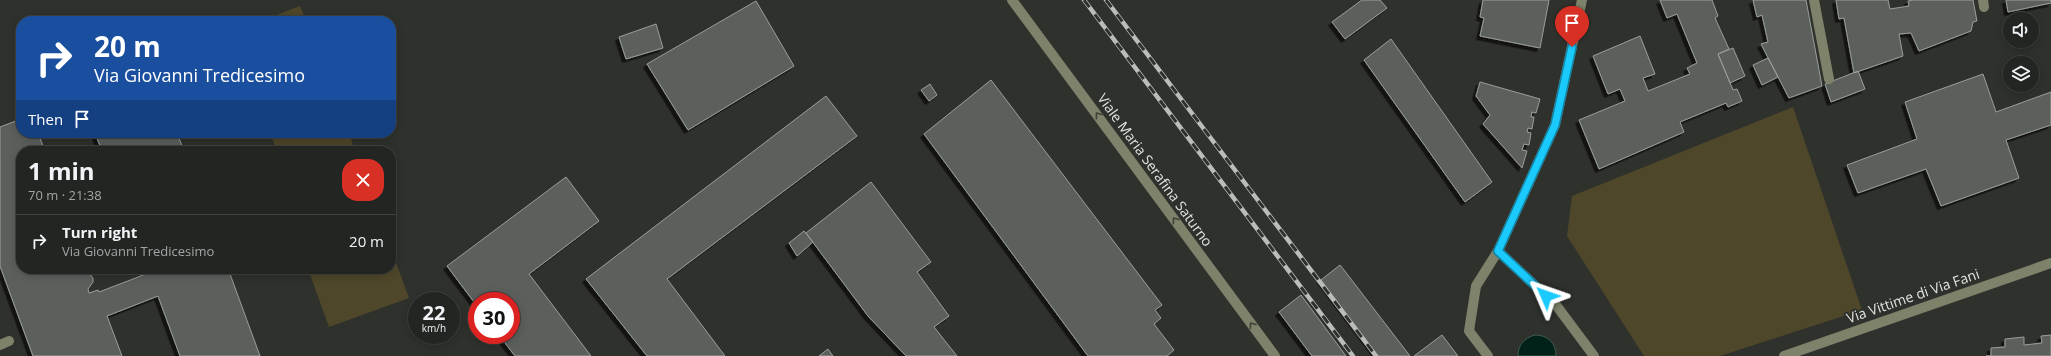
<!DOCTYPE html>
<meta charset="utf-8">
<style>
:root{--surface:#232522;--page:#2b2d2a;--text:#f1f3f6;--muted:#a3a5a5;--line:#404240}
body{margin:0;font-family:"Open Sans",sans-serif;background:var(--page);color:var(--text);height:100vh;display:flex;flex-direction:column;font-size:15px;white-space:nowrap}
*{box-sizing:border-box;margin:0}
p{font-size:13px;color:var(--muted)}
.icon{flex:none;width:22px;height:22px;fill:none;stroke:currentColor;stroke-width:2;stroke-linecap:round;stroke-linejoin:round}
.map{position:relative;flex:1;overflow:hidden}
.drawer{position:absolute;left:16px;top:146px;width:380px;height:128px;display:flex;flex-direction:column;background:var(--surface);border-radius:16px;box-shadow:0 2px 10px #0003,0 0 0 1px var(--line)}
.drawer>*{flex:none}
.hud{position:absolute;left:16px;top:16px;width:380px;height:122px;border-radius:16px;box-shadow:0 2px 10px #0003,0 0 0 1px var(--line);background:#1a4fa0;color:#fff;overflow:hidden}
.tools{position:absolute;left:2003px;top:12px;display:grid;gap:8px}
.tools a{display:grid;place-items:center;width:36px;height:36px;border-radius:50%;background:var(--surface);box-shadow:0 2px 10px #0003,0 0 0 1px var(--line);font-size:20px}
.speed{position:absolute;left:408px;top:292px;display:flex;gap:8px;font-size:20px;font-weight:700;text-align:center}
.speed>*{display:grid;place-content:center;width:52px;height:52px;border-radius:50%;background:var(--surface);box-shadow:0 2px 10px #0003,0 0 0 1px var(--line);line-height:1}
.speed small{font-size:10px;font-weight:400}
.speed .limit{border:6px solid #d22;background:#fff;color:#111}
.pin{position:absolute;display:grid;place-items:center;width:34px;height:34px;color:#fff;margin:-41px -17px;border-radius:50% 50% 50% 0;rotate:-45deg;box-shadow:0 0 4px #0007}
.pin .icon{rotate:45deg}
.me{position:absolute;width:44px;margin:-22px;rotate:313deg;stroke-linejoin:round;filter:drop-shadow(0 0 3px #0008)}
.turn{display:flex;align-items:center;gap:14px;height:84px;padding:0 12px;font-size:18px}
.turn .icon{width:52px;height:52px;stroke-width:2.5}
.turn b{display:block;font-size:28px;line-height:34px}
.then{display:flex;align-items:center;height:38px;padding:0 12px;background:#0003;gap:8px;font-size:15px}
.round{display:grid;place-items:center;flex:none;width:42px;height:42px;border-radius:16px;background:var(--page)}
.headline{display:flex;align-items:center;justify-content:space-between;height:68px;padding:0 12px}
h1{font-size:24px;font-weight:700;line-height:30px}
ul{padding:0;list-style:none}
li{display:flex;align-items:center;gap:12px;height:52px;padding:0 12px;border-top:1px solid var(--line)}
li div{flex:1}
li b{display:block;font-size:15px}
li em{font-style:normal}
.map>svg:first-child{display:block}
.green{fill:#4f472a}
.water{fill:#002218;stroke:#445c54}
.building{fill:#5c605d;stroke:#9a9e9b;filter:url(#shadow)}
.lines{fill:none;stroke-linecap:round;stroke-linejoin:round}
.minor{stroke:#7e826a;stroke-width:10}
.rail-casing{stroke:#bbbdba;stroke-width:4.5}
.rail{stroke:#2f312d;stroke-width:3;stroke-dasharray:9;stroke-linecap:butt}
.oneway{stroke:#3f4139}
.route-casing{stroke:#1183a4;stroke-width:10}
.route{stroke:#1acafc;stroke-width:7}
.labels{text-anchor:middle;stroke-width:4;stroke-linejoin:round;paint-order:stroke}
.street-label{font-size:14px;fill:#e2e4e1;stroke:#2f312d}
</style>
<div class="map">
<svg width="2051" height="356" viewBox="0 0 2051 356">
<defs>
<filter id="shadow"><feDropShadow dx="-3.5" dy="3.5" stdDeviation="0" flood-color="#0009"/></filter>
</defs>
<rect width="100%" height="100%" fill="#2f312d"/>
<path class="green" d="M300 6 306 21H261Z
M1793 107 1862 310 1720 356H1644L1567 236 1572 196Z
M270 133H349L355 151H277Z
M391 249 409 298 329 327 308 269H391Z"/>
<path class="water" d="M1535 335C1548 335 1556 343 1556 356H1518C1518 345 1524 338 1535 335Z"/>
<path class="building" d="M1362 0H1380L1387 8 1345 39 1332 22Z
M1483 0H1549L1540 48 1480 36 1484 18 1480 17Z
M1660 0H1712L1718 16 1715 18 1729 49 1718 54 1733 90 1737 89 1742 101 1728 107 1726 103 1680 122 1684 132 1599 169 1579 120 1625 101 1620 89 1608 94 1593 56 1640 36 1655 74 1643 78 1648 91 1690 74 1687 68 1697 63 1677 14 1667 18Z
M1753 0H1806L1822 86 1789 98 1761 44 1768 42 1762 15 1757 17Z
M1836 0H1888L1890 9 1909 6 1908 1 1913 0H1973L1977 21 1973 22 1971 31 1919 51 1911 33 1899 34 1903 56 1854 73 1844 18 1839 19Z
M2006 0H2051V3L2008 12Z
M756 1 794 66 688 130 647 64Z
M656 24 663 48 626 59 619 37Z
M1391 39 1492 182 1465 202 1364 60Z
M1733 48 1745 76 1730 83 1718 54Z
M1768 58 1778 77 1762 85 1753 65Z
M1858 71 1865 89 1831 102 1825 84Z
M1983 74 1996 112 2051 92V125L2006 140 2019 178 1941 206 1926 169 1858 193 1847 165 1917 139 1905 102Z
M991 80 1162 305 1155 310 1161 318 1154 324 1174 350 1167 356H1088L924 134Z
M1480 82 1540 99 1536 113 1532 112 1531 117H1534L1532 129 1528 128 1527 132 1531 133 1529 145 1524 144 1522 150 1527 151 1522 168 1483 124 1490 115 1476 96Z
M930 84 937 95 929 101 921 90Z
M826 96 857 136 667 279 725 356H647L586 279Z
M21 119V133H38L45 151H21V269H80L81 272 89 273 93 278V282L88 289 89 293 98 290 99 292 133 279 148 273V269H235V271L230 274 260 356H180L158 296 107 316 122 356H33L0 266V127Z
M95 133H177L184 151H102Z
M566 177 599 221 529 274 591 356H515L499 335H511V301H477V306L447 266Z
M871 182 931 262 917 272 949 316 934 327 957 356H906L868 316 806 233Z
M804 231 813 242 797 256 789 243Z
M1340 265 1344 270 1410 356H1378L1321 280Z
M1301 295 1346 356H1312L1279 312Z
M1442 335 1458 356H1414Z
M2051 335V356H1986H1991V348L2005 347V339L2024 337V345L2042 343 2041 336Z
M828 349 833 356H819Z"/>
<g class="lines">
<path class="minor" d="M1012 0 1275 356
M1814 0 1829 79
M1983 0 1984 7
M1498 251 1556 305 1594 356
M0 345 9 341
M1488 356 1469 331 1476 286 1498 251 1555 125 1582 0
M1784 356 2051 263"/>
<g class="rail-casing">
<path id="rail" d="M1084 0 1353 356
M1106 0 1376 356"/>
</g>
<use href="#rail" class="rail"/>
</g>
<defs><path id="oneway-chevron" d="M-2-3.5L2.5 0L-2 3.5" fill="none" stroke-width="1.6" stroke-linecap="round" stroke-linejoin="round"/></defs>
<g class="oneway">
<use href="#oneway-chevron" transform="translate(1098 115) rotate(-126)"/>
<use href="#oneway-chevron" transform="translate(1175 220) rotate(-126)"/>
<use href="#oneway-chevron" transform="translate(1252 325) rotate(-126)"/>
</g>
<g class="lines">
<g class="route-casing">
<path id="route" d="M1546 296 1498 251 1555 125 1572 47"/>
</g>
<use href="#route" class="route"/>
</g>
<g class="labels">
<g class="street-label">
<text transform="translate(1155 170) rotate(54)" y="5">Viale Maria Serafina Saturno</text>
<text transform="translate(1913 296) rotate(-19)" y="5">Via Vittime di Via Fani</text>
</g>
</g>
</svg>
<div class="tools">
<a><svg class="icon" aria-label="sound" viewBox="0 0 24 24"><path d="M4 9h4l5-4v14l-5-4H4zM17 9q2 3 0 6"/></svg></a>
<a><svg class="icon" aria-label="layers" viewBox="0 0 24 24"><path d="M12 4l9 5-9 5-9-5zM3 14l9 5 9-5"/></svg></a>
</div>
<div class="speed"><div>22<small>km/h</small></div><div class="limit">30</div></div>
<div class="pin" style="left:1572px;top:47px;background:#d93025"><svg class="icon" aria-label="arrive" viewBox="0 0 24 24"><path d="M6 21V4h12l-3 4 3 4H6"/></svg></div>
<svg class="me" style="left:1546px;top:296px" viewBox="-20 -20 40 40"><path d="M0-17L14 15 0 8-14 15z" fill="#1acafc" stroke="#fff" stroke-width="4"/></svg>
<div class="hud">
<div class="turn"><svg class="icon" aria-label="right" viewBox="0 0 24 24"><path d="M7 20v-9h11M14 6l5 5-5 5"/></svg><div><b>20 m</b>Via Giovanni Tredicesimo</div></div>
<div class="then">Then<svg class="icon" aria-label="arrive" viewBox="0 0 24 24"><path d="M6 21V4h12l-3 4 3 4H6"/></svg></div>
</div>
<section class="drawer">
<div class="headline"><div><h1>1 min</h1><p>70 m · 21:38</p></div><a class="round" style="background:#d93025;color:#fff"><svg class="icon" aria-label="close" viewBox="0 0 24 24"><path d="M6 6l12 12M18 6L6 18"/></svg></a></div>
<ul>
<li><svg class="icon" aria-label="right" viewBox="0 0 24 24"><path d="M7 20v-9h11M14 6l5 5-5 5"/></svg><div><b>Turn right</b><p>Via Giovanni Tredicesimo</p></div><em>20 m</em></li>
</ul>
</section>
</div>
